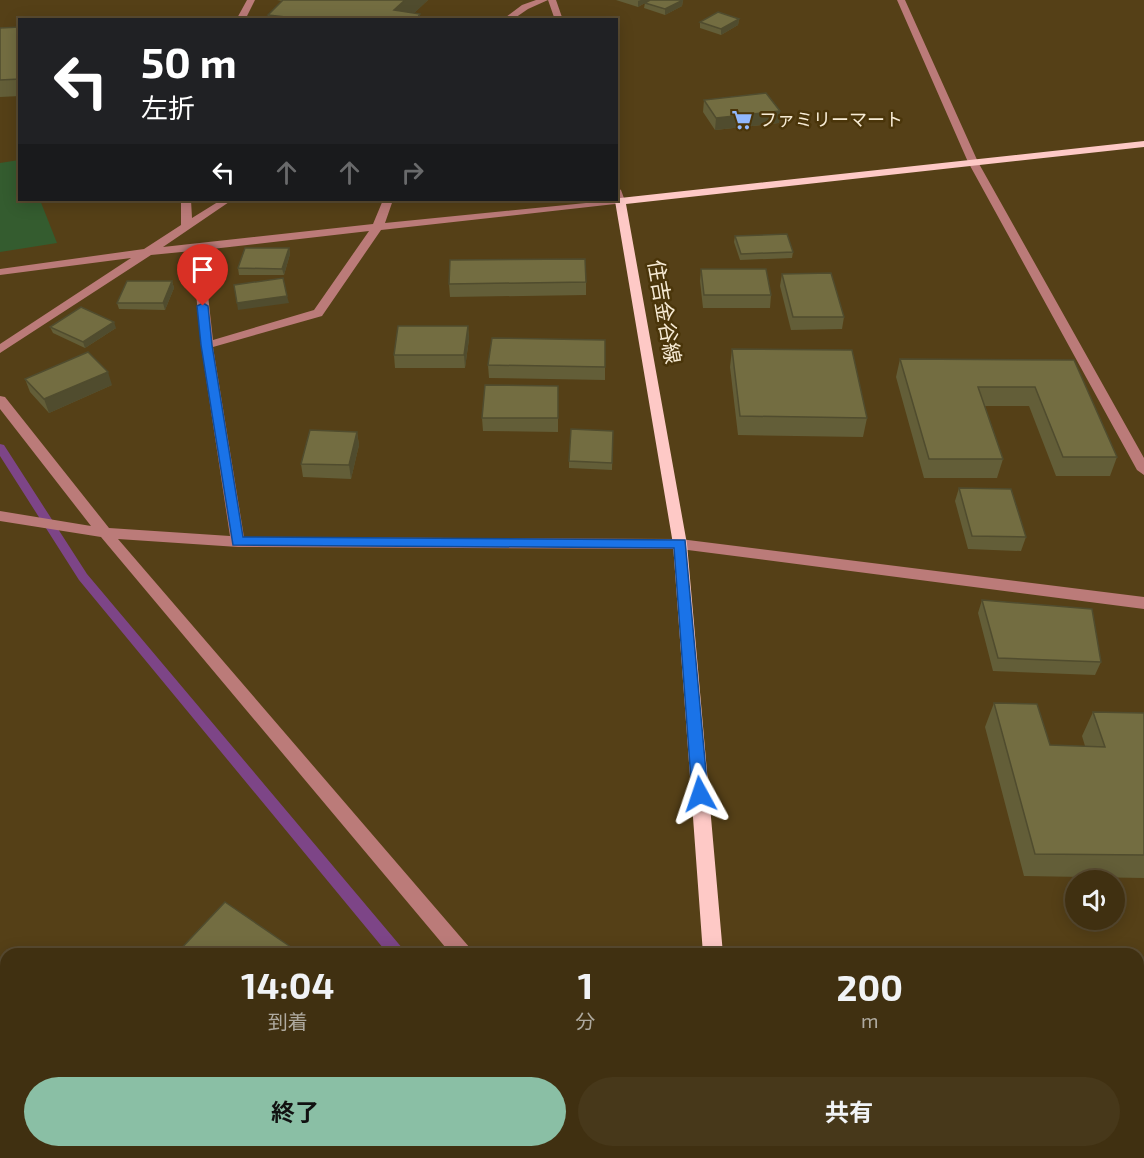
<!DOCTYPE html>
<html lang="ja">
<meta charset="utf-8">
<style>
:root{--surface:#403011;--page:#47381a;--text:#f1f3f6;--muted:#aea99f;--line:#594b31;--accent:#8abfa5}
body{margin:0;font-family:"Exo 2","Noto Sans JP",sans-serif;background:var(--page);color:var(--text);height:100vh;display:flex;flex-direction:column;font-size:22px;white-space:nowrap}
*{box-sizing:border-box;margin:0}
p{font-size:20px;color:var(--muted)}
.icon{flex:none;width:33px;height:33px;fill:none;stroke:currentColor;stroke-width:2;stroke-linecap:round;stroke-linejoin:round}
.map{position:relative;flex:1;overflow:hidden}
.details{position:absolute;left:0px;top:948px;width:1144px;height:210px;display:flex;flex-direction:column;background:var(--surface);border-radius:18px 18px 0 0;box-shadow:0 3px 15px #0003,0 0 0 2px var(--line)}
.details>*{flex:none}
.hud{position:absolute;left:18px;top:18px;width:600px;height:183px;border-radius:0px;box-shadow:0 3px 15px #0003,0 0 0 2px var(--line);background:#202124;color:#fff;overflow:hidden}
.tools{position:absolute;left:1065px;top:870px;display:grid;gap:12px}
.tools a{display:grid;place-items:center;width:60px;height:60px;border-radius:50%;background:var(--surface);box-shadow:0 3px 15px #0003,0 0 0 2px var(--line);font-size:30px}
.pin{position:absolute;display:grid;place-items:center;width:51px;height:51px;color:#fff;margin:-62px -26px;border-radius:50% 50% 50% 0;rotate:-45deg;box-shadow:0 0 6px #0007}
.pin .icon{rotate:45deg}
.me{position:absolute;width:66px;margin:-33px;rotate:355deg;stroke-linejoin:round;filter:drop-shadow(0 0 4px #0008)}
.turn{display:flex;align-items:center;gap:21px;height:126px;padding:0 24px;font-size:27px}
.turn .icon{width:78px;height:78px;stroke-width:2.5}
.turn b{display:block;font-size:42px;line-height:51px}
.lanes{display:flex;align-items:center;height:57px;padding:0 24px;background:#0003;justify-content:center;gap:30px;direction:ltr}
.lanes .off{opacity:.35}
.eta{display:flex;justify-content:space-evenly;align-items:center;height:102px;text-align:center}
.eta b{font-size:36px;font-weight:700;line-height:42px}
.action{display:flex;gap:12px;margin-top:auto;padding:12px 24px}
.action a{flex:1;height:69px;border-radius:36px;background:var(--accent);color:#111;font-size:24px;font-weight:700;line-height:69px;text-align:center}
.action a+a{background:var(--page);color:var(--text)}
.map>svg:first-child{display:block}
.green{fill:#345c2f}
.lines{fill:none;stroke-linecap:round;stroke-linejoin:round}
.stream{fill:#7d4587;fill-rule:evenodd}
.minor{fill:#bb7b79;fill-rule:evenodd}
.major{fill:#fec9c6;fill-rule:evenodd}
.wall{fill:#635e38}
.shaded-wall{fill:#504c2e}
.building{fill:#736d41;stroke:#504c2e;stroke-width:1.5}
.route{fill:#1a73e8;stroke:#114b97;stroke-width:1.5}
.labels{text-anchor:middle;stroke-width:5;stroke-linejoin:round;paint-order:stroke}
.far-poi-label{font-size:18px;fill:#f7ebd5;stroke:#4a350a;text-anchor:start}
.street-label{font-size:21px;fill:#f7ebd5;stroke:#4a350a}
</style>
<div class="map">
<svg width="1144" height="1158" viewBox="0 0 1144 1158">
<rect width="100%" height="100%" fill="#554017"/>
<path class="green" d="M19 160 20 200H40L57 243 0 252V163Z"/>
<g class="lines">
<path class="stream" d="M0 444 4 445 87 574 403 949 406 954H388L79 580 0 456Z
M554 1152H574L577 1158H557Z"/>
<path class="minor" d="M247 0H255L245 20H236Z
M536 0H556L563 20H555L548 0 528 9 512 20H502L522 5Z
M897 0H905L978 162 1144 458V475L1137 470 968 162Z
M616 187 621 190 625 201 624 203 381 230 322 316 213 347 244 537 680 539 1144 597V609L680 549 238 547 118 539 470 948 473 954H451L101 537 0 521V511L91 526 0 409V396L5 397 109 528 230 536 201 345 192 251 151 255 0 353V344L131 258 0 275V269L144 249 181 225V200H191L192 218 221 200H232L163 247 373 224 383 200H393L385 223 616 200ZM369 231 314 310 213 340 203 250Z
M620 1152H645L648 1158H623Z"/>
<path class="major" d="M1144 141V147L626 204 687 544 723 954H703L673 544 615 201 620 198Z
M718 1152H740V1158H718Z"/>
</g>
<path class="wall" d="M277 0H428L414 13 420 14V20H269L268 15 282 1Z
M616 0H683L682 6 665 15 644 8 645 3 638 7Z
M739 19 738 25 721 35 700 28V22Z
M20 27V96L0 97V28Z
M704 100 780 111 779 123 715 130 703 112Z
M735 236 793 252 792 258 740 260 734 242Z
M289 248 290 254 284 275H239L238 268Z
M701 269 771 295 770 308H703L700 281Z
M782 274 844 317 842 329 791 330 780 286Z
M172 281 174 288 165 310 119 309 117 303Z
M586 282V295L450 297 449 284Z
M468 326 469 339 465 368H395L394 355Z
M50 327 116 328 85 348 53 333Z
M605 340V380L489 378 488 365Z
M732 349 867 418 863 437 738 435 730 367Z
M900 359 1074 360 1117 457 1110 476H1056L1029 406H985L1003 459 997 478H924L896 377Z
M25 379 112 385 49 413 30 392Z
M558 386V432L483 431 482 418Z
M613 431 612 470 569 468V461Z
M357 432 359 445 351 479 303 477 301 464Z
M959 488 1026 537 1021 551 968 549 955 501Z
M982 600 1101 662 1095 675 993 671 978 613Z
M994 703 1050 745 1085 746 1082 736 1093 712 1144 713V878L1024 876 985 727Z"/>
<path class="shaded-wall" d="M405 0H428L407 20 394 10Z
M641 0H650L638 7V1Z
M683 0 682 6 665 15V9Z
M739 19 738 25 721 35V29Z
M780 111 779 123 715 130 716 118Z
M289 248 290 254 284 275 282 269Z
M172 281 174 288 165 310 163 303Z
M287 296 289 303 238 310 237 303Z
M114 322 116 328 85 348 83 342Z
M468 326 469 339 465 368 464 355Z
M108 372 112 385 49 413 44 399Z
M357 432 359 445 351 479 349 465Z
M134 1152H154L152 1158H132Z"/>
<path class="building" d="M283 0H405L394 10 420 14 416 20H313L268 15Z
M650 0H683L665 9 645 3Z
M718 12 739 19 721 29 700 22Z
M20 27V79L0 80V28Z
M766 93 780 111 716 118 704 100Z
M787 234 793 252 741 254 735 236Z
M245 248H289L282 269 238 268Z
M585 259 586 282 449 284 450 260Z
M701 269H766L771 295H704Z
M831 273 844 317H793L782 274Z
M283 278 287 296 237 303 234 285Z
M127 281H172L163 303H117Z
M81 307 114 322 83 342 50 327Z
M398 326H468L464 355H394Z
M492 338 605 340V367L488 365Z
M732 349 852 350 867 418 740 416Z
M88 352 108 372 44 399 25 379Z
M900 359 1074 360 1117 457H1063L1035 387H978L1003 459H929Z
M485 385 558 386V418H482Z
M571 429 613 431 612 463 569 461Z
M310 430 357 432 349 465 301 464Z
M959 488 1011 489 1026 537 972 536Z
M982 600 1092 609 1101 662 998 658Z
M994 703 1037 704 1050 745 1105 747 1093 712 1144 713V855L1035 854Z
M225 902 301 954H176Z
M47 1152H134L132 1158H43Z"/>
<path class="route" d="M203 303 208 306 212 345 243 537 685 540 708 794 706 799 700 801 694 799 692 794 674 548 233 545 201 345 197 306Z"/>
<defs>
<g id="supermarket-bare" transform="scale(1.62)"><path d="M-6-5.5h2.5l.6 2H6L4.5 2H-2.5L-4.4-4H-6ZM-1.5 3.2a1.3 1.3 0 1 0 .1 0ZM3 3.2a1.3 1.3 0 1 0 .1 0Z" fill="#91b8fd" stroke="#4a350a" stroke-width="2.5" paint-order="stroke"/></g>
</defs>
<g fill-rule="evenodd">
<use href="#supermarket-bare" x="742" y="120"/>
</g>
<g class="labels">
<g class="far-poi-label">
<text x="759" y="126">ファミリーマート</text>
</g>
<g class="street-label">
<text transform="translate(664 312) rotate(80)" y="7">住吉金谷線</text>
</g>
</g>
</svg>
<div class="tools">
<a><svg class="icon" aria-label="sound" viewBox="0 0 24 24"><path d="M4 9h4l5-4v14l-5-4H4zM17 9q2 3 0 6"/></svg></a>
</div>
<div class="pin" style="left:203px;top:306px;background:#d93025"><svg class="icon" aria-label="arrive" viewBox="0 0 24 24"><path d="M6 21V4h12l-3 4 3 4H6"/></svg></div>
<svg class="me" style="left:700px;top:794px" viewBox="-20 -20 40 40"><path d="M0-17L14 15 0 8-14 15z" fill="#1a73e8" stroke="#fff" stroke-width="4"/></svg>
<div class="hud">
<div class="turn"><svg class="icon" aria-label="left" viewBox="0 0 24 24"><path d="M17 20v-9H6M10 6l-5 5 5 5"/></svg><div><b>50 m</b>左折</div></div>
<div class="lanes"><svg class="icon" aria-label="left" viewBox="0 0 24 24"><path d="M17 20v-9H6M10 6l-5 5 5 5"/></svg><svg class="icon off" aria-label="ahead" viewBox="0 0 24 24"><path d="M12 20V5M6 11l6-6 6 6"/></svg><svg class="icon off" aria-label="ahead" viewBox="0 0 24 24"><path d="M12 20V5M6 11l6-6 6 6"/></svg><svg class="icon off" aria-label="right" viewBox="0 0 24 24"><path d="M7 20v-9h11M14 6l5 5-5 5"/></svg></div>
</div>
<section class="details">
<div class="eta">
<div><b>14:04</b><p>到着</p></div>
<div><b>1</b><p>分</p></div>
<div><b>200</b><p>m</p></div>
</div>
<div class="action"><a>終了</a><a>共有</a></div>
</section>
</div>
